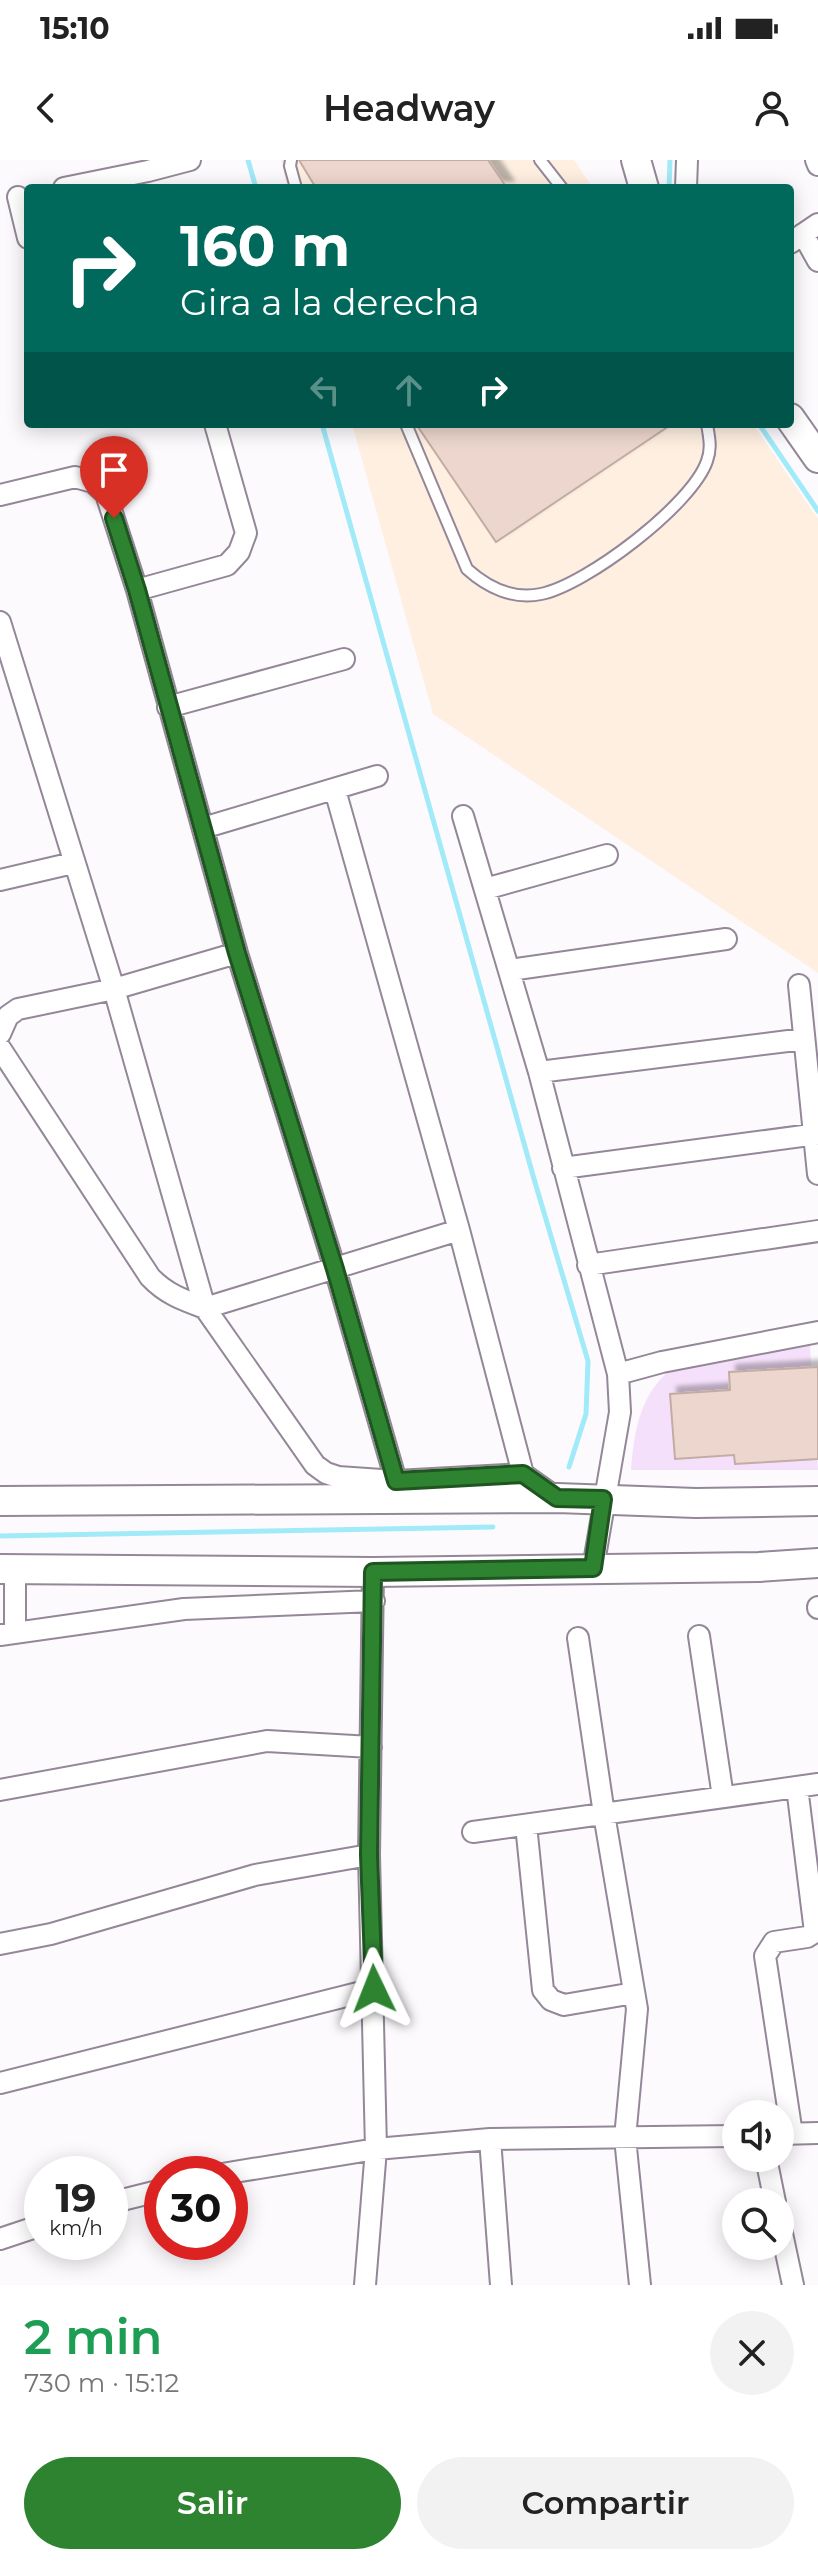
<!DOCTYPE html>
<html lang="es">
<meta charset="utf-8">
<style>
:root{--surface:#fff;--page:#f2f2f2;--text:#222;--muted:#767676;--accent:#2e8331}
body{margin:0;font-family:Montserrat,sans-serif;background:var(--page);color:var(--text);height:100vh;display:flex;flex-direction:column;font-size:30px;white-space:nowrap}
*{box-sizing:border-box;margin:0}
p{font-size:26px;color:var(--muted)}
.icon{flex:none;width:44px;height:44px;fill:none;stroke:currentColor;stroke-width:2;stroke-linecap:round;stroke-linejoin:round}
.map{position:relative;height:2125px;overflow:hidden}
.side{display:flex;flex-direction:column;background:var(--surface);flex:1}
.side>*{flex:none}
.hud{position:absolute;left:24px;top:24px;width:770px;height:244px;border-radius:8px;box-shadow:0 4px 20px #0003;background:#00695c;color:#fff;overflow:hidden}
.controls{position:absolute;left:722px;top:1940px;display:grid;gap:16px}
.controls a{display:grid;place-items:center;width:72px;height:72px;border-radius:50%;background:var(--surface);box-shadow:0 4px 20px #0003;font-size:40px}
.speed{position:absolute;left:24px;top:1996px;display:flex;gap:16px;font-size:40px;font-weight:700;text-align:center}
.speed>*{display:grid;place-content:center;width:104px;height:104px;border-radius:50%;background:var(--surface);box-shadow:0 4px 20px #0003;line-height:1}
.speed small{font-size:20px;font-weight:400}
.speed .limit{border:12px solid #d22;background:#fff;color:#111}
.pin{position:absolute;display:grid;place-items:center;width:68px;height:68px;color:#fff;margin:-82px -34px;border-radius:50% 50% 50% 0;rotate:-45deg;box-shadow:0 0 8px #0007}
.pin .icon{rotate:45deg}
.me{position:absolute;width:88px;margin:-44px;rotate:358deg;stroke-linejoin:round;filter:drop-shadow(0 0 6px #0008)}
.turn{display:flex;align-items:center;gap:28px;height:168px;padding:0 24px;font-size:36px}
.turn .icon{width:104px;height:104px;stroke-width:2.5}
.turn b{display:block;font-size:56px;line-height:68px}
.lanes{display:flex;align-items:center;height:76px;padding:0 24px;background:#0003;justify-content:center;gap:40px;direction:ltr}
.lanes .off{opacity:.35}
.round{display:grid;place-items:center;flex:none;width:84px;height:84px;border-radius:42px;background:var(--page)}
.head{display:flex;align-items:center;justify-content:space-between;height:136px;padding:0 24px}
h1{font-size:48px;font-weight:600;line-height:60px;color:#1e9e55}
.button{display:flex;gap:16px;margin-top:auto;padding:16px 24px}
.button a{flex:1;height:92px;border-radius:48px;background:var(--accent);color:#fff;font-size:32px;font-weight:600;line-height:92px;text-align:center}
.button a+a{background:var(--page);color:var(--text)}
.status{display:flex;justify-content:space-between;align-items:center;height:56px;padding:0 40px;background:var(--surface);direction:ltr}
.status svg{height:22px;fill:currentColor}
header{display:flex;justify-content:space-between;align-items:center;height:104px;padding:0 24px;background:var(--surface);font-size:36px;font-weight:600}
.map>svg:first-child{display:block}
.industrial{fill:#feefe1}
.green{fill:#f5e0fb}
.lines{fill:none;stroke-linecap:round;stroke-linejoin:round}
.stream{stroke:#a1eaf8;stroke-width:5}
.building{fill:#edd6cd;stroke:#c3aca4;stroke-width:2;filter:url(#shadow)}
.service-casing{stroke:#948798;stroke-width:14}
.minor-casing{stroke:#948798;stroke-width:24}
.secondary-casing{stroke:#948798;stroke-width:32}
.service{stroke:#fff;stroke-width:10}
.minor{stroke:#fff;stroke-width:20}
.secondary{stroke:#fff;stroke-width:28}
.route-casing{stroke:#1e5520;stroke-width:20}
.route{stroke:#2e8331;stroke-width:14}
</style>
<div class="status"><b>15:10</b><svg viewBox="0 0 49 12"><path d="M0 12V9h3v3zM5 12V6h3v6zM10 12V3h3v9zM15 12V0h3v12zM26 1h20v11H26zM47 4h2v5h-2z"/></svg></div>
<header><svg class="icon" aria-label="back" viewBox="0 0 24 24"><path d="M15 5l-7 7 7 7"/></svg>Headway<svg class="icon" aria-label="person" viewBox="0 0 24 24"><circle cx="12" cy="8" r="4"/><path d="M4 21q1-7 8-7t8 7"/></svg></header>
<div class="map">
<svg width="818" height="2125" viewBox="0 0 818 2125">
<defs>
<filter id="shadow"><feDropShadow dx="7" dy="-7" stdDeviation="2" flood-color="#0004"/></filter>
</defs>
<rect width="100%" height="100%" fill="#fdfafe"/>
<path class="industrial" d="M281 0H574L593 28H287Z
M352 264H753L818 359V813L433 554Z"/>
<path class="green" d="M810 1184 818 1310H631C634 1269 641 1229 677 1205Z"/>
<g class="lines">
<path class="stream" d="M248 0 256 28
M669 28 670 0
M322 264 534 1019 588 1201 586 1254 569 1307
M759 264 818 351
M0 1376 493 1367"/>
</g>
<path class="building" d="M299 0H488L507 28H316Z
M416 264H672L496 382Z
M818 1207V1299L735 1304 734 1295 675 1299 670 1234 730 1230 729 1212Z"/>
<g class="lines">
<g class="service-casing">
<path id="service" d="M291 0 290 6 296 28
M540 0 562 28
M406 264 467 409C487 427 513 440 541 434 586 425 692 345 707 301 712 288 709 277 707 264"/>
</g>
<g class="minor-casing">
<path id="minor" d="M816 0 818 5
M64 28 148 11 190 0
M686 28 687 0
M18 37 28 78
M803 74 818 101
M790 83 818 64
M0 335 75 317 93 322 106 334 137 430 237 793 335 1109 396 1321
M137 430 227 405 239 392 246 373 215 264
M0 462 114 829 205 1148 315 1305 326 1313 338 1317 396 1321 523 1314 557 1338
M168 547 344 499
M335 630 459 1070 523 1314
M463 656 539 912 618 1214 620 1252 593 1408
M203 668 377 616
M0 720 73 703
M485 729 607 695
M510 810 726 779
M799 825 818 1014
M0 874 8 856 18 849 114 829 237 793
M0 888 150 1117C166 1134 183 1140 205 1148L459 1070
M539 912 804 879
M563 1008 818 974
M588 1105 818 1071
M618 1214 662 1202 818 1172
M15 1408V1471
M818 1447V1448
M0 1475 184 1449 374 1441
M699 1476 723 1637
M578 1478 604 1654 637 1849 625 1978 640 2125
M0 1630 267 1581 371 1587
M526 1665 543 1830 551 1840 564 1845 634 1833
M473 1672 818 1624
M0 1784 51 1774 255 1715 369 1695
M0 1923 374 1829
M780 1974 818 1973
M792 1974 765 1796 774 1782 807 1777 815 1772 797 1627
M490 1979 501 2125
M766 1998 775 2042
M222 2014 376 1989 490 1979 736 1976
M110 2043 162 2030
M780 2064 793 2125
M0 2079 42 2065
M365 2125 376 1989 369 1695 373 1412"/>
</g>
<g class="secondary-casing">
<path id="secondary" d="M636 0 644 28
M790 258 818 298
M0 1341 557 1338 696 1343 818 1341
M0 1409 373 1412 759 1407 818 1403"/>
</g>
<use href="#service" class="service"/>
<use href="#minor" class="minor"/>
<use href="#secondary" class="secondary"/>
</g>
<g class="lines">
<g class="route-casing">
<path id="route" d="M114 358 137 430 237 793 335 1109 396 1321 523 1314 557 1338 603 1339 593 1408 373 1412 369 1695 374 1829"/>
</g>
<use href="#route" class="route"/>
</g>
</svg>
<div class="controls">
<a><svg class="icon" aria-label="sound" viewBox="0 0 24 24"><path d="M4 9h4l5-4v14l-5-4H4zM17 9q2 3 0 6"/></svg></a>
<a><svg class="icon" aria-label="search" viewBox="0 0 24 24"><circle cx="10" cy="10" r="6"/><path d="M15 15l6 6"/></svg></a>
</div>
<div class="speed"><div>19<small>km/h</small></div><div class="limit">30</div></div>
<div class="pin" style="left:114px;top:358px;background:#d93025"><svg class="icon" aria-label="arrive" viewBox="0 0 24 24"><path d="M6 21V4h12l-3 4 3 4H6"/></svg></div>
<svg class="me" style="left:374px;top:1829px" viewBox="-20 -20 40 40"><path d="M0-17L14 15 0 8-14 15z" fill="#2e8331" stroke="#fff" stroke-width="4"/></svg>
<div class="hud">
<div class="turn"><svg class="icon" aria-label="right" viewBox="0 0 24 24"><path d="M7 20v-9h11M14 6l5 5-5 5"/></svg><div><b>160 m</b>Gira a la derecha</div></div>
<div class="lanes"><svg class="icon off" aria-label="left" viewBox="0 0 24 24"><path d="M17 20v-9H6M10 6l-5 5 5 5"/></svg><svg class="icon off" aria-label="ahead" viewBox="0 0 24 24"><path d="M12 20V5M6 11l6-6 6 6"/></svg><svg class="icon" aria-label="right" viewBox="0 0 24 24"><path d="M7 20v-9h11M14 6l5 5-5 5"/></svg></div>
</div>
</div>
<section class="side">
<div class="head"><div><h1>2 min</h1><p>730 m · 15:12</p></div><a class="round"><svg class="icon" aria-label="close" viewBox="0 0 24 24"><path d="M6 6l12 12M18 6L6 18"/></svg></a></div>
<div class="button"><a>Salir</a><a>Compartir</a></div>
</section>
